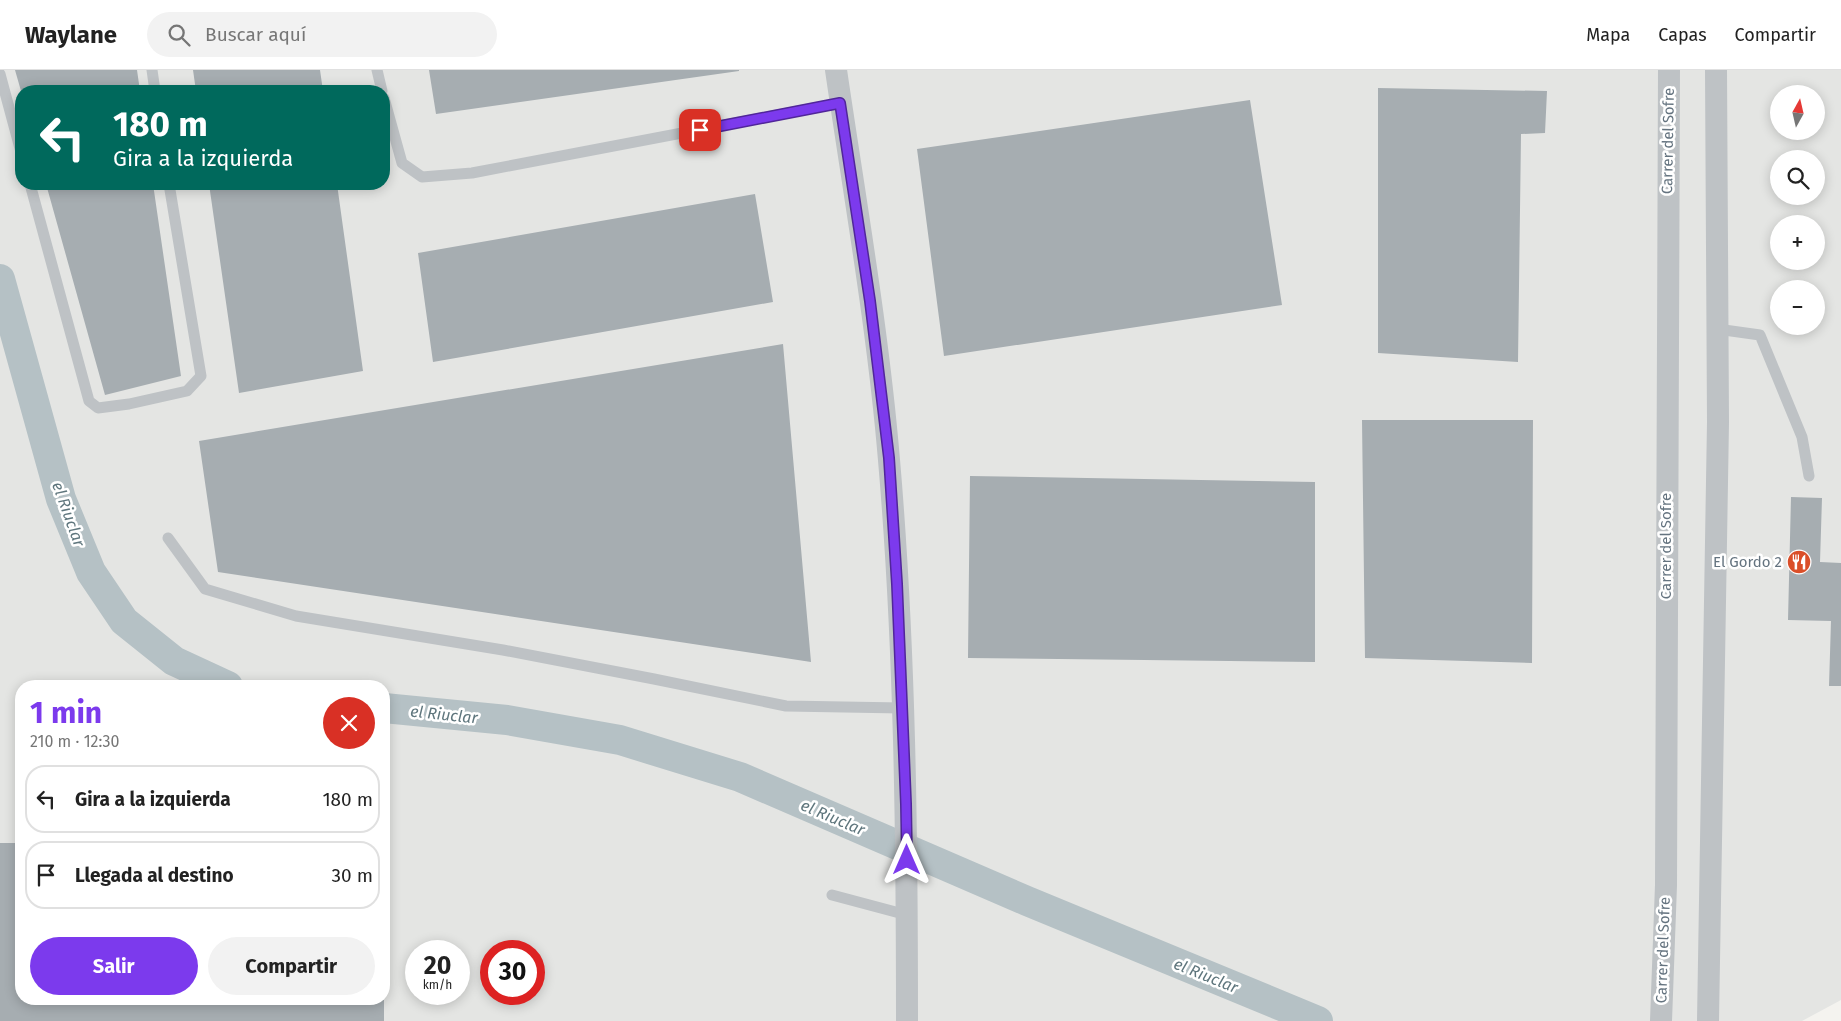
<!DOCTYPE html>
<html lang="es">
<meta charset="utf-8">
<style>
:root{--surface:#fff;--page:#f2f2f2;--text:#222;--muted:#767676;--line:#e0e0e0;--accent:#7c3aed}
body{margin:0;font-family:"Fira Sans",sans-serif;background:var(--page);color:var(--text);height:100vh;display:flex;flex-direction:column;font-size:19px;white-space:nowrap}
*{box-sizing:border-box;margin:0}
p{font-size:16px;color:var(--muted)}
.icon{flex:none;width:28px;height:28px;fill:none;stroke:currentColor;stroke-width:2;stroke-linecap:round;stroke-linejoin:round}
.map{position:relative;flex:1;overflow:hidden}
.sheet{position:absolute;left:15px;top:610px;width:375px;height:325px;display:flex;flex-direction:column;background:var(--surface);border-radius:20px;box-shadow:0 2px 12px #0003}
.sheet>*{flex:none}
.guide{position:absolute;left:15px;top:15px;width:375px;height:105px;border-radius:20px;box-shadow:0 2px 12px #0003;background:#00695c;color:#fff;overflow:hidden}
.needle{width:32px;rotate:8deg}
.buttons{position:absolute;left:1770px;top:15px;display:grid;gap:10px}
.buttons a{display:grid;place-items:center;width:55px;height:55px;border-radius:50%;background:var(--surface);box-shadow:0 2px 12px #0003;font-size:25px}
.speed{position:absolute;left:405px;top:870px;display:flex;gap:10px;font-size:25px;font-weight:700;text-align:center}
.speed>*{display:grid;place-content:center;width:65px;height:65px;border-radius:50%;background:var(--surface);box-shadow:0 2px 12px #0003;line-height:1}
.speed small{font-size:12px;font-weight:400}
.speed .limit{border:8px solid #d22;background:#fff;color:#111}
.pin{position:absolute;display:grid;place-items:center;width:42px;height:42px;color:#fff;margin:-21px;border-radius:10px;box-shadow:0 2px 8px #0006}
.me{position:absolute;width:55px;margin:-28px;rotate:0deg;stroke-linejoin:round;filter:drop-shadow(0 0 4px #0008)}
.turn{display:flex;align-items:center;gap:18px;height:105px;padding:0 15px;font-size:22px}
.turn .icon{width:65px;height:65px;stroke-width:2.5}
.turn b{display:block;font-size:35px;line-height:42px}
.round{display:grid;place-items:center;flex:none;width:52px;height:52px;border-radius:26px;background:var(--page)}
.head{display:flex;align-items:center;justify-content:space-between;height:85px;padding:0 15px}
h1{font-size:30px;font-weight:700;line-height:38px;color:var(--accent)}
.cta{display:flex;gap:10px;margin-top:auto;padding:10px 15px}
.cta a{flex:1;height:58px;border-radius:30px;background:var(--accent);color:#fff;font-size:20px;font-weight:700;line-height:58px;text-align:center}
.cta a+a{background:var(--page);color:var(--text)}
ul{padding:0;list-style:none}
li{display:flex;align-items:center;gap:15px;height:68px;margin:0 10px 8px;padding:0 5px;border:2px solid var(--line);border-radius:20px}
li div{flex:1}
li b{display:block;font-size:19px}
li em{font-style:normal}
header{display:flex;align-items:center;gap:30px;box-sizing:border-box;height:70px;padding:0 25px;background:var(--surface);border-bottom:1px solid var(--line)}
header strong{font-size:24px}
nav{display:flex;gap:28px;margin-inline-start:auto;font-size:18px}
.search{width:350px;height:45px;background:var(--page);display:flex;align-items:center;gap:12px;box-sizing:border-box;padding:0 18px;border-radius:28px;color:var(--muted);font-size:19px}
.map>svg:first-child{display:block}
.built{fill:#e4e5e3;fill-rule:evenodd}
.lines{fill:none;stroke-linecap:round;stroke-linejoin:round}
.canal{stroke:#b5c1c5;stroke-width:30}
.building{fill:#a6adb1}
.service{stroke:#bec2c5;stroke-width:11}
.minor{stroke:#bec2c5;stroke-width:22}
.route-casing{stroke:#51269a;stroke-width:12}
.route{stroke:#7c3aed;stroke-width:9}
.labels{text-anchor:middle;stroke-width:5;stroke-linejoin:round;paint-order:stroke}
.street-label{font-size:15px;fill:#64737f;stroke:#fff}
.poi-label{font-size:15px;fill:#64737f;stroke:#fff;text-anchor:end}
.water-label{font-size:16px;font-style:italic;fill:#5f767d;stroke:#fff}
</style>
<header>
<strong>Waylane</strong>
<div class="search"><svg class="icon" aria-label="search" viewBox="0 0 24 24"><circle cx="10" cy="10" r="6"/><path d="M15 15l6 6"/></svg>Buscar aquí</div>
<nav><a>Mapa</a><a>Capas</a><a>Compartir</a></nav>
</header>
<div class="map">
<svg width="1841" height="951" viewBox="0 0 1841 951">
<rect width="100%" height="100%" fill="#f4f3ef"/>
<path class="built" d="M0 0H1841V930L1802 951H0ZM21 21H384V114H21ZM1779 24H1816V61H1779ZM1779 89H1816V126H1779ZM1779 154H1816V191H1779ZM1779 219H1816V256H1779ZM21 616H384V929H21ZM416 881H459V924H416ZM491 881H534V924H491Z"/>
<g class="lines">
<path class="canal" d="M0 209 61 429 91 502 124 551 174 591 228 616
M384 638 507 650 620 670 740 707 1027 831 1318 951"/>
</g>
<path class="building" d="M15 0H137L140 21H21Z
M193 0H320L323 21H196Z
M429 0H739V1L436 44Z
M1378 18 1547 21 1545 63 1521 64 1518 292 1378 283Z
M1250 30 1282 235 944 286 917 79Z
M46 114H153L181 306 105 325Z
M209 114H337L363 301 239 323Z
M755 124 773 232 433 292 418 183Z
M783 274 811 592 218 502 199 371Z
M1362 350H1533L1532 593 1365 588Z
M970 406 1315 412V592L968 588Z
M1791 427 1822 428 1820 492 1841 493V616H1829L1831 551 1788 550Z
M0 773H21V929H384V951H0Z"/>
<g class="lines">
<path class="service" d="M152 0 155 21
M377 0 382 21
M0 4 21 82
M384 28 402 93 422 107 472 103 840 33
M30 114 89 331 98 338 129 334 187 321 201 306 169 114
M1717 259 1760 265 1802 367 1809 406
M168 468 205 519 296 546 503 580 654 609 786 636 902 638
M832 825 907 845"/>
<path class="minor" d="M836 0C855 130 878 259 889 390 905 576 907 764 907 951
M1661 951 1666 815 1669 0
M1708 951 1718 352 1716 0"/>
</g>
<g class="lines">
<g class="route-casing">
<path id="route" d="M700 60 840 33 870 231 889 388 897 514 906 734 907 790"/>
</g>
<use href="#route" class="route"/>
</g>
<defs>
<g id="restaurant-disc" transform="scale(1.25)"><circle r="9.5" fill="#da4f29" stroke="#fff"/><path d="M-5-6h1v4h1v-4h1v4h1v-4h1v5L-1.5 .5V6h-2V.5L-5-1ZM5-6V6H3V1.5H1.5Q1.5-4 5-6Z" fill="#fff"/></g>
</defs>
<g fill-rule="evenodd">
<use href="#restaurant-disc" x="1799" y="492"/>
</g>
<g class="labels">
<g class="street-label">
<text transform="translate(1668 71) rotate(-89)" y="5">Carrer del Sofre</text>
<text transform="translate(1666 476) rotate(-90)" y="5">Carrer del Sofre</text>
<text transform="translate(1663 880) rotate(-88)" y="5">Carrer del Sofre</text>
</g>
<g class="poi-label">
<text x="1782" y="497">El Gordo 2</text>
</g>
<g class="water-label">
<text transform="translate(69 444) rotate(70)" y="6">el Riuclar</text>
<text transform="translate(444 644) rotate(6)" y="6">el Riuclar</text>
<text transform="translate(833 747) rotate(23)" y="6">el Riuclar</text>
<text transform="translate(1206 905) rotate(22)" y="6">el Riuclar</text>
</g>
</g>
</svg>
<div class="buttons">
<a><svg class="needle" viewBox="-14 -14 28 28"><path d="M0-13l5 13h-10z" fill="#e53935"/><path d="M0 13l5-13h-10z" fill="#767676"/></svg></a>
<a><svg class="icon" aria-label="search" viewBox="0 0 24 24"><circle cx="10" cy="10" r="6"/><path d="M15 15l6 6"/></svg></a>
<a>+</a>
<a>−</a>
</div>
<div class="speed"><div>20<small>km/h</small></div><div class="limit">30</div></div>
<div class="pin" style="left:700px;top:60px;background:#d93025"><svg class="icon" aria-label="arrive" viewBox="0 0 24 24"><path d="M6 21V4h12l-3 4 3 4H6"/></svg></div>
<svg class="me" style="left:907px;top:790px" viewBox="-20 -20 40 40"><path d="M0-17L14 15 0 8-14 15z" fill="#7c3aed" stroke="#fff" stroke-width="4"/></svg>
<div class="guide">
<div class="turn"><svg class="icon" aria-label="left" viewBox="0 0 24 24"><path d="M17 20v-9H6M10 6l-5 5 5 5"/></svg><div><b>180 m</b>Gira a la izquierda</div></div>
</div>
<section class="sheet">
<div class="head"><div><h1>1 min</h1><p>210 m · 12:30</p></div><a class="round" style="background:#d93025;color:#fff"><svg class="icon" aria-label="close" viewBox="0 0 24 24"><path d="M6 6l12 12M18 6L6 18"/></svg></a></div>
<ul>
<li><svg class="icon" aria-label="left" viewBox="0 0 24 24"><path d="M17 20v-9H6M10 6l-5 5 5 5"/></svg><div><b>Gira a la izquierda</b></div><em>180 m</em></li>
<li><svg class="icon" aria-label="arrive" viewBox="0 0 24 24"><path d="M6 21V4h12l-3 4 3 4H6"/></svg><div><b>Llegada al destino</b></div><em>30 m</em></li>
</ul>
<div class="cta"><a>Salir</a><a>Compartir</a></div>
</section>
</div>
